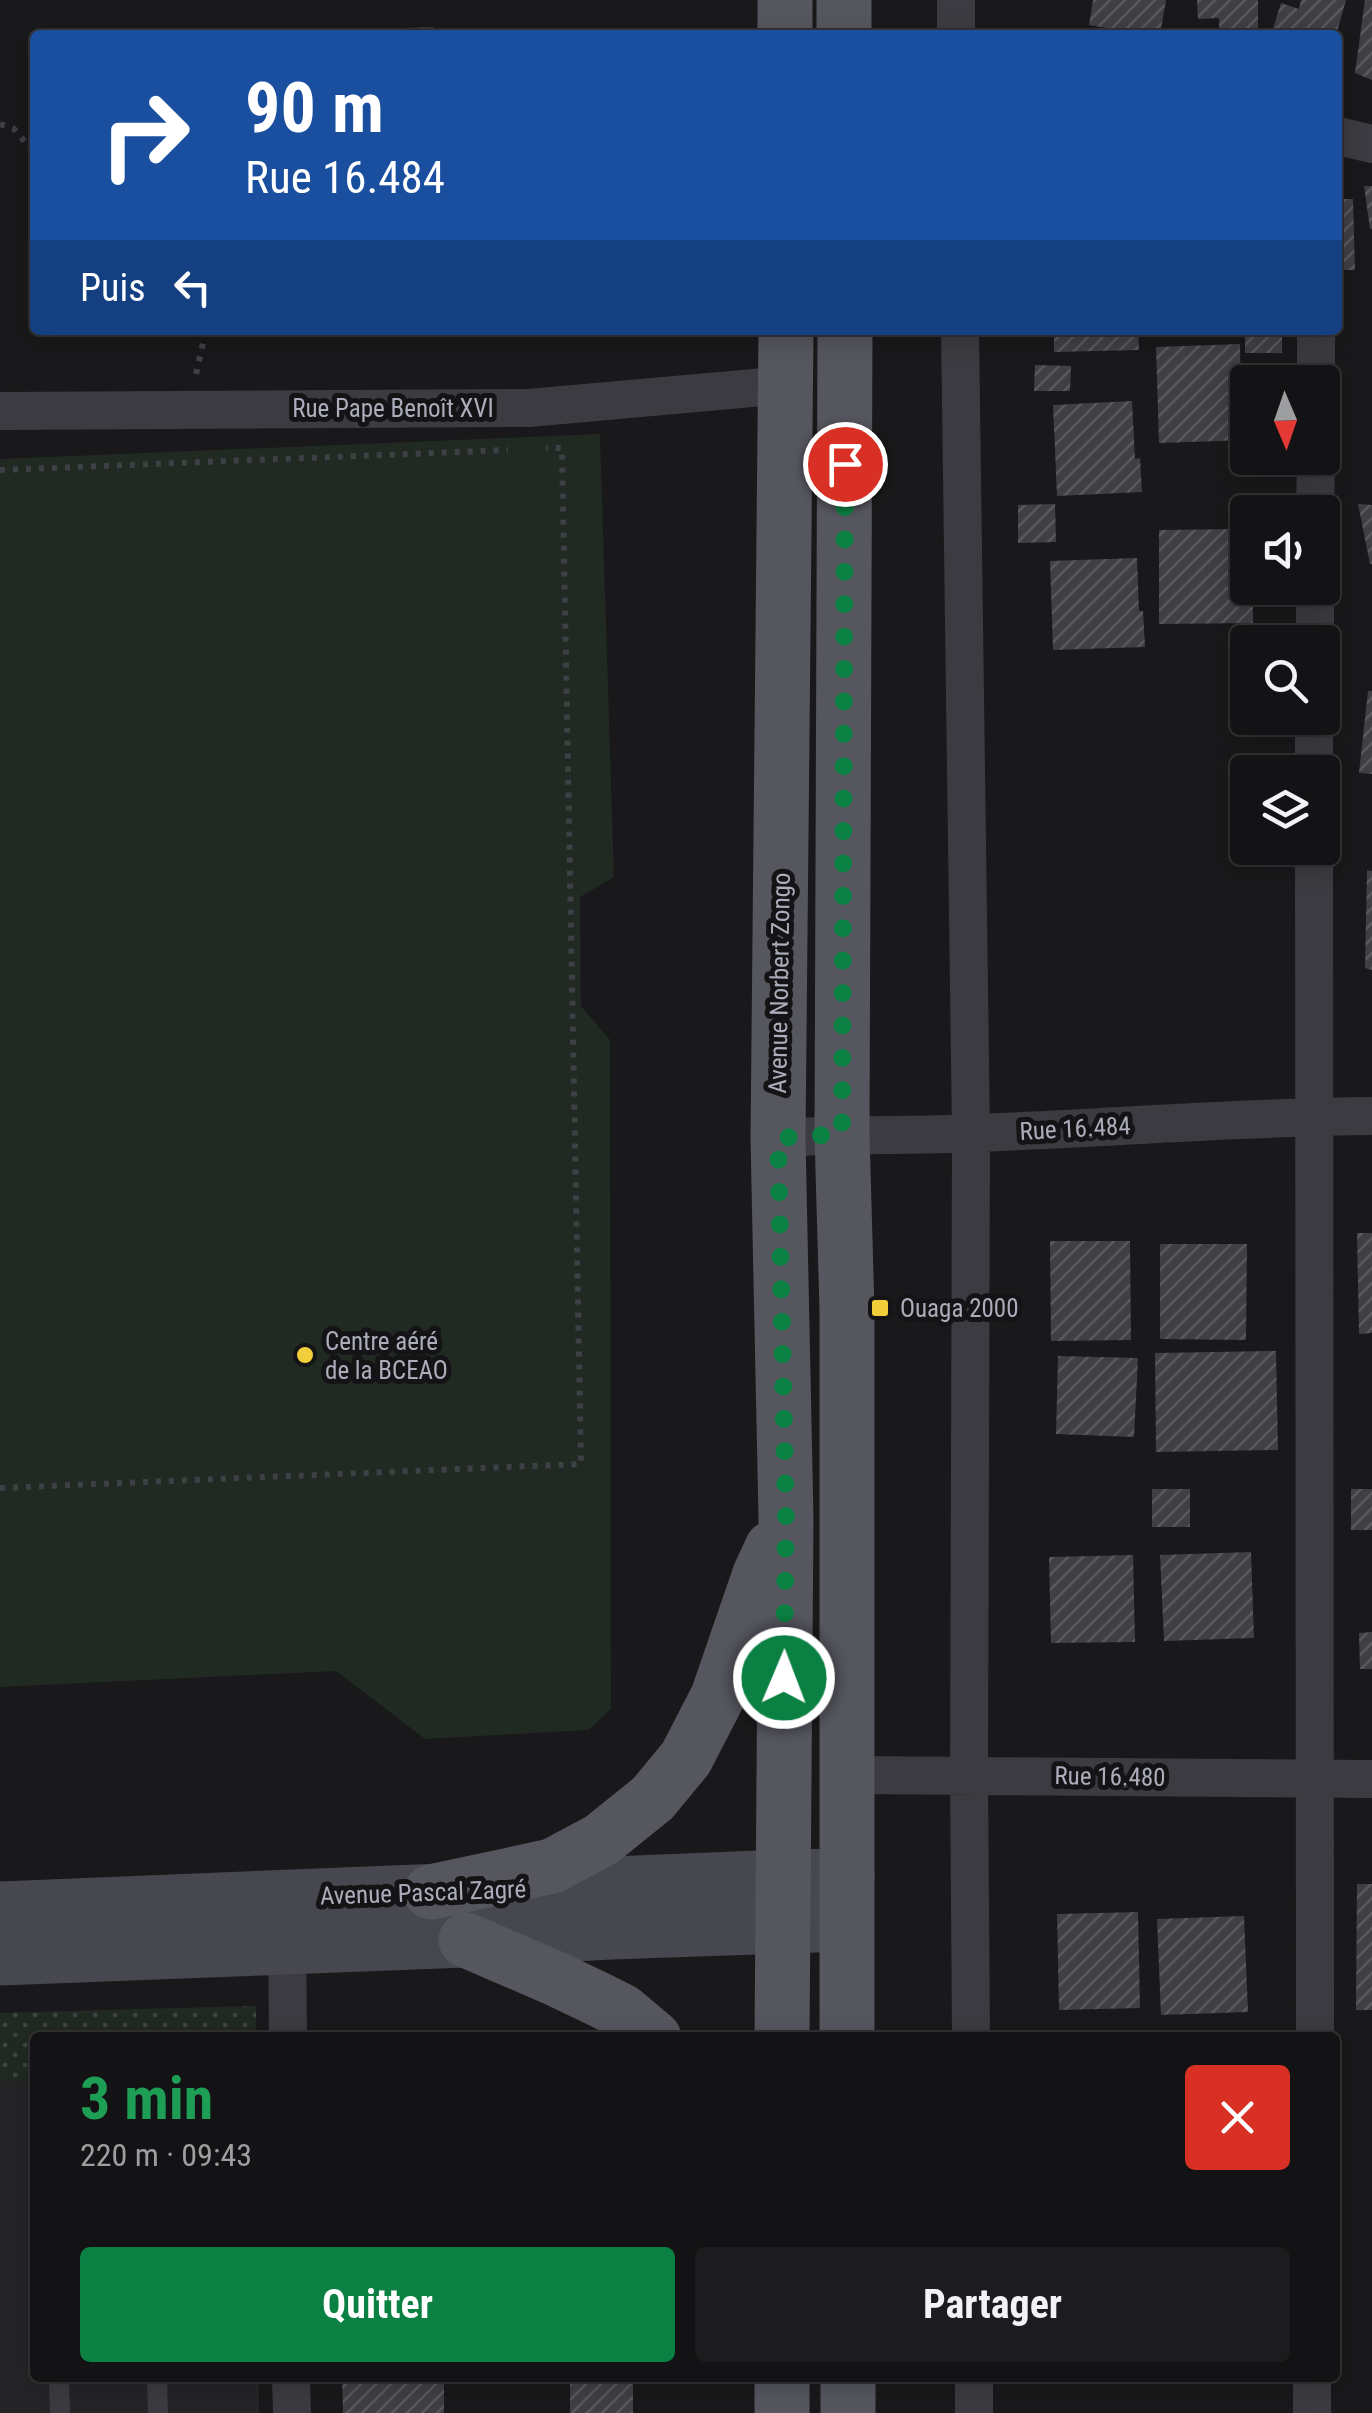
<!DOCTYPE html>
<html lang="fr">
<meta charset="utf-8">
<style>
:root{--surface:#131214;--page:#1c1b1d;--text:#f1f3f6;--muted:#9d9ea0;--line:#323234;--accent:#0b8043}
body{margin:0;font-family:"Roboto Condensed",sans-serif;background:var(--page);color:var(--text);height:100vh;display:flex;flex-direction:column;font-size:38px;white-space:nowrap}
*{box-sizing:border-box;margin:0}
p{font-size:32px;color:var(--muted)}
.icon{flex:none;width:55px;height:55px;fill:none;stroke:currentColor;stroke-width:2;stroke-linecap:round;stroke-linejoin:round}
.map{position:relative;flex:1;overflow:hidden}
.panel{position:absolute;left:30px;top:2032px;width:1310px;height:350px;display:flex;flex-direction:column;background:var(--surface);border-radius:10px;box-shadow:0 5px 25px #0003,0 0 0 2px var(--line)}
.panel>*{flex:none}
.guide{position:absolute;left:30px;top:30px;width:1312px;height:305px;border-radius:10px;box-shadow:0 5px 25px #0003,0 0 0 2px var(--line);background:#1a4fa0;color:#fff;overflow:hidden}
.needle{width:65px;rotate:178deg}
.tools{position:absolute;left:1230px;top:365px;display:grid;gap:20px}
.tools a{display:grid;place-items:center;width:110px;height:110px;border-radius:10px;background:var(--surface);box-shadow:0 5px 25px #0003,0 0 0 2px var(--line);font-size:50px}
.pin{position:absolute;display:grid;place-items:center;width:85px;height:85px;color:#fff;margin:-42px;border:5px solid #fff;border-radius:50%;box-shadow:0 2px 10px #0007}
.me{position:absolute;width:110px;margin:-55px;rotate:1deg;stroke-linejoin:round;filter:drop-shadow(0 0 8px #0008)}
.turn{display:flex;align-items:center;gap:35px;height:210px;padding:0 50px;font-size:45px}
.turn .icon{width:130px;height:130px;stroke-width:2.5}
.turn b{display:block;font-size:70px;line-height:85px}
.then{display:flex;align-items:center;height:95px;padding:0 50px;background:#0003;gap:20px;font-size:38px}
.round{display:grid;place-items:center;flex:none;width:105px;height:105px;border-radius:10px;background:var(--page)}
.summary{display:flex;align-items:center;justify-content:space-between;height:170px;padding:0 50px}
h1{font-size:60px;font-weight:700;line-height:75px;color:#1e9e55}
.action{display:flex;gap:20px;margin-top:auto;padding:20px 50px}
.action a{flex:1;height:115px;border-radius:10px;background:var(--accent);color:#fff;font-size:40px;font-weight:700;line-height:115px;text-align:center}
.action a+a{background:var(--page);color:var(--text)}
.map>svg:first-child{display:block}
.built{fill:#252427}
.park{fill:url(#park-dots)}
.pitch{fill:#202922}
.building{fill:url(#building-hatch)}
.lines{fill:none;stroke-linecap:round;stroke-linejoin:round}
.path{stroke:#3f4046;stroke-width:6;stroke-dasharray:5 8;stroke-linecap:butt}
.lane{stroke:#3b3b41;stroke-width:20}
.street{stroke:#3b3b41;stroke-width:38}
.secondary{stroke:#47484f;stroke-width:55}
.primary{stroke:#55565e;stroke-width:55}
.route{stroke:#0b8043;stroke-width:18;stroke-dasharray:0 32.4}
.poi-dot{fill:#f1ce3a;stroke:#141315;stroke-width:4}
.labels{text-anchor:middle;stroke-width:10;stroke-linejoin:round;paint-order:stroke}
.street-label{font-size:25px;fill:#abadba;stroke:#141315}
.poi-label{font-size:25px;fill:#abadba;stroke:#141315;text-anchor:start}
</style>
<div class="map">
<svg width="1372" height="2413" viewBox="0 0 1372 2413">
<defs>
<pattern id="park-dots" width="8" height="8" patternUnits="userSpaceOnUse" patternTransform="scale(2.5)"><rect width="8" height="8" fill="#202922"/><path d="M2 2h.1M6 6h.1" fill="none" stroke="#3e4540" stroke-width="1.8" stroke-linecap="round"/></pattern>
<pattern id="building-hatch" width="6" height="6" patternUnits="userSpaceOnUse" patternTransform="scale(2.5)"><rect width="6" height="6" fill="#404044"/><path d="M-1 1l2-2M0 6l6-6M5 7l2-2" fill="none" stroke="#59595d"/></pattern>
</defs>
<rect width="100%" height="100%" fill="#19181a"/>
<path class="built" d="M256 2006V2037L35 2038V2378H259V2413H0V2013Z"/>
<path class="park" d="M256 2006V2037L35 2038V2080L0 2081V2013Z"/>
<path class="pitch" d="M600 434 614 877 580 897 581 1006 610 1040 611 1709 589 1730 425 1739 336 1671 0 1687V459Z"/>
<path class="building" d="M1093 0H1166L1160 35H1146L1089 25Z
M1197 0H1258V35H1219V18L1198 19Z
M1301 0H1346L1336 35H1271L1281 3 1299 9Z
M1365 0H1372V80L1355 73Z
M433 27V35H376V29Z
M1364 186H1372V229H1370Z
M1338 199H1353L1355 270H1339Z
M1054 330H1138L1139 350 1054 352Z
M1245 330H1282V353H1245Z
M1240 344 1241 403H1248V440L1159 443 1156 347Z
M1035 365 1071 366 1070 391H1034Z
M1132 401 1135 459 1140 458 1142 492 1057 496 1053 405Z
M1055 504 1056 542 1018 543V505Z
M1358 504 1372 505V564H1370Z
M1242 529V587L1253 588V623L1159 624V530Z
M1137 558 1139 611H1143L1145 647 1053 650 1050 561Z
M1368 691H1372V774L1359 773Z
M1367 870 1372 871V970L1365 968Z
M1357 1233H1372V1333L1359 1334Z
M1050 1241H1130L1131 1340 1051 1341Z
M1160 1244H1247L1246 1340 1160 1339Z
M1276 1351 1278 1450 1156 1452 1155 1353Z
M1058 1356 1138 1358 1134 1437 1056 1434Z
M1152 1489H1190V1527H1152Z
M1351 1489H1372V1530H1351Z
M1251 1552 1254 1638 1164 1641 1160 1555Z
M1133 1555 1135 1642 1051 1643 1049 1557Z
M1372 1632V1669H1360L1359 1633Z
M1357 1884H1372V2010H1356Z
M1138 1912 1140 2008 1059 2010 1057 1914Z
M1244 1916 1248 2012 1161 2015 1157 1919Z
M342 2378H516V2381L444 2383V2413H343Z
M570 2378H633V2413H570Z"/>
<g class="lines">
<path class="path" d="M0 124 14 129 35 154
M196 374 206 330
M0 470 508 450
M0 1488 581 1464 562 448H546"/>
<path class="lane" d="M59 2378 60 2413
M157 2378 158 2413"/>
<path class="street" d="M956 0V35
M1338 136 1372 144
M960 330 971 1134 969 1775 971 2038
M1316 382V330
M0 411 529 408 786 385
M1315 512 1316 458
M1315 642V588
M1314 772V718
M1314 848C1311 1244 1317 1641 1315 2038
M778 1138C844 1134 910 1136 976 1133 1108 1128 1240 1117 1372 1116
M848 1775 1372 1779
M287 1925 288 2038
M291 2378 292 2413
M974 2378V2413
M1312 2413V2378"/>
<path class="secondary" d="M0 1909 783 1877 847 1876
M0 1958 466 1940 610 1932 846 1924"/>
<path class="primary" d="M785 0V35
M844 0V35
M845 330 842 1134 847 1310V2038
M431 1892 552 1866 601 1840 653 1798 686 1758 718 1696 760 1574 772 1548
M466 1940 554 1978 600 2000 622 2011 654 2038
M782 2038 786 1518 778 1138 786 330
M782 2378V2413
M848 2378V2413"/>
</g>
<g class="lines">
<path class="route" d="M784 1678 786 1518 778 1138 842 1134 845 464"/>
</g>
<g class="poi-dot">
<rect x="870" y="1298" width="20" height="20" rx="5"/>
<circle cx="305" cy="1355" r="10"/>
</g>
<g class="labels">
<g class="street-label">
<text x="393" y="417">Rue Pape Benoît XVI</text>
<text transform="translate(779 983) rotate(-89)" y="9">Avenue Norbert Zongo</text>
<text transform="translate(1075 1128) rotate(-3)" y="9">Rue 16.484</text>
<text transform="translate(1110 1776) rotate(1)" y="9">Rue 16.480</text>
<text transform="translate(423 1892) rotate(-2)" y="9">Avenue Pascal Zagré</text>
</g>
<g class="poi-label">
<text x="900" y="1317">Ouaga 2000</text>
<text x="325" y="1350">Centre aéré<tspan x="325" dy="29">de la BCEAO</tspan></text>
</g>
</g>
</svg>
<div class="tools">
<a><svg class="needle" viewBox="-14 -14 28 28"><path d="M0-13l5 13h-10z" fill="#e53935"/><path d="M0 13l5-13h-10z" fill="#9d9ea0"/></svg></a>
<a><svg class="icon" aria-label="sound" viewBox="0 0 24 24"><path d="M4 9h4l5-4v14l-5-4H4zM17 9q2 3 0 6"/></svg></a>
<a><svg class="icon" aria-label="search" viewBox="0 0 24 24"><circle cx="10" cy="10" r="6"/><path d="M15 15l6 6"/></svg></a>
<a><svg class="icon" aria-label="layers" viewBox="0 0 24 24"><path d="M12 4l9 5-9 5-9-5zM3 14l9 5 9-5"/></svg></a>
</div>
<div class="pin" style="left:845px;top:464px;background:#d93025"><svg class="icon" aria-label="arrive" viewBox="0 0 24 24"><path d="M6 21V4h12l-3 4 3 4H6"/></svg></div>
<svg class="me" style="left:784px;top:1678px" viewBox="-20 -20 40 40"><circle r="17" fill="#0b8043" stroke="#fff" stroke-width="3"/><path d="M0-11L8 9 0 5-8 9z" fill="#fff"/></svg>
<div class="guide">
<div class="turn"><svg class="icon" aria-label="right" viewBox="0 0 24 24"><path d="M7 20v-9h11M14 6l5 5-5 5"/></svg><div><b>90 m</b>Rue 16.484</div></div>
<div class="then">Puis<svg class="icon" aria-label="left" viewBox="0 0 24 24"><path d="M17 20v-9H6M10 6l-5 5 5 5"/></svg></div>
</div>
<section class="panel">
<div class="summary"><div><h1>3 min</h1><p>220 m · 09:43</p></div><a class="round" style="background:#d93025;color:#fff"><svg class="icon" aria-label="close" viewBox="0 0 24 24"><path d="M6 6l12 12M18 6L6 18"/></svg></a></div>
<div class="action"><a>Quitter</a><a>Partager</a></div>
</section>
</div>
